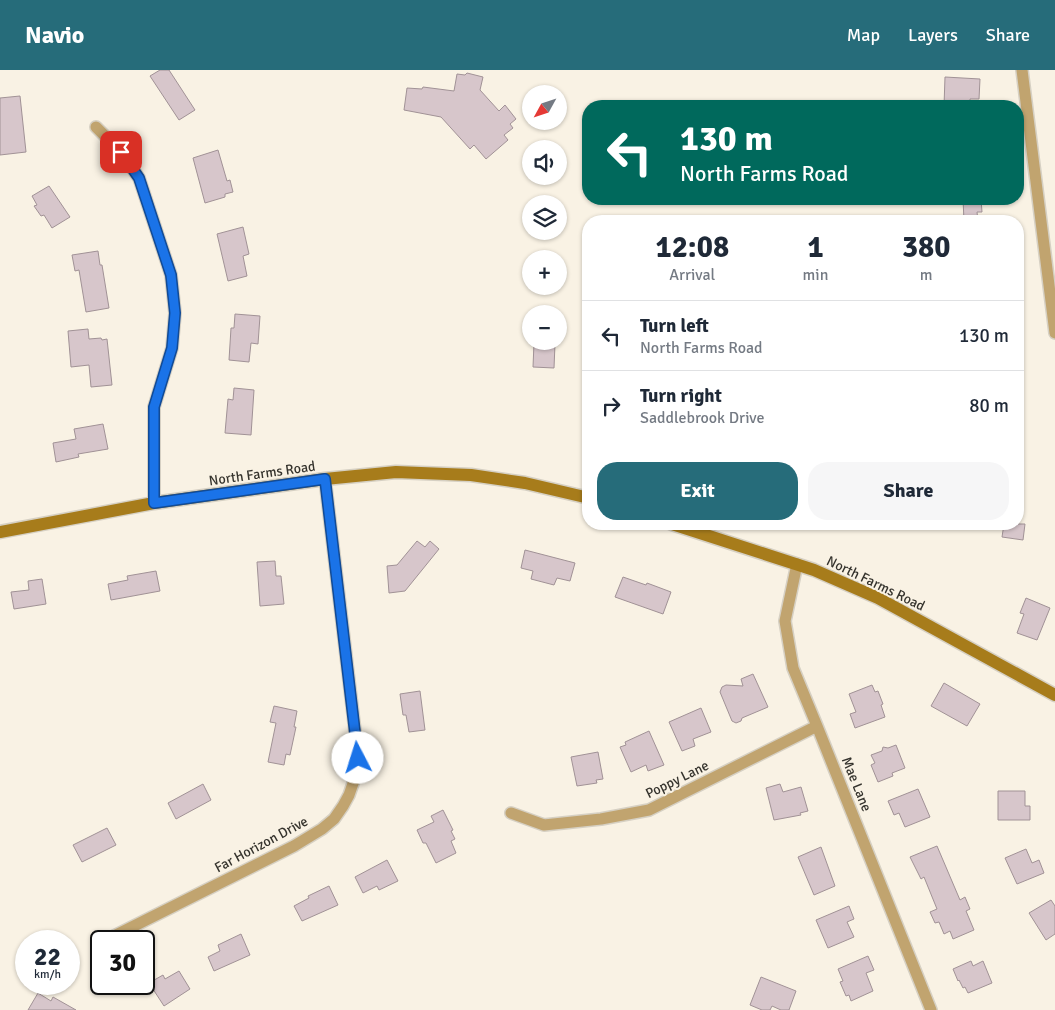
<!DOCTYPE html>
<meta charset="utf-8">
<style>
:root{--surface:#fff;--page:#f6f6f7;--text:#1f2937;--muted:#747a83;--line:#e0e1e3;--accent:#266c7a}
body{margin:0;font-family:Signika,sans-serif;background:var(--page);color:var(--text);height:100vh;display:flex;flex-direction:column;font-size:19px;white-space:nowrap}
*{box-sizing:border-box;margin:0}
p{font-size:16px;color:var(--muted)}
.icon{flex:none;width:28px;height:28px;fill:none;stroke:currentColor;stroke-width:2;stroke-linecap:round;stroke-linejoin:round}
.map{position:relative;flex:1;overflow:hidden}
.side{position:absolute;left:582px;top:145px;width:442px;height:315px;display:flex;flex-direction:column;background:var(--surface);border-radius:20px;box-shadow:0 1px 4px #0004}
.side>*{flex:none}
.banner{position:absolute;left:582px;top:30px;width:442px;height:105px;border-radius:20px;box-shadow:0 1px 4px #0004;background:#00695c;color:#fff;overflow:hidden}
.needle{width:32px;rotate:230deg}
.controls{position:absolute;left:522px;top:15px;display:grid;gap:10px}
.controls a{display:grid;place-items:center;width:45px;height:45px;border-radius:50%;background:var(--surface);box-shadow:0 1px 4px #0004;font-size:25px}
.speed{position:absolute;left:15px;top:860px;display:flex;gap:10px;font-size:25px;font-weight:700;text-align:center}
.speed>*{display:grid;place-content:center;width:65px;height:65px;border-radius:50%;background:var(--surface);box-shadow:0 1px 4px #0004;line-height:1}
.speed small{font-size:12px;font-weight:400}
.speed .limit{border:2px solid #111;border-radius:8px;background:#fff;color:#111}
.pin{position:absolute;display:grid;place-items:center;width:42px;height:42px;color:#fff;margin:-21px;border-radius:10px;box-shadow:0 2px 8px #0006}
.me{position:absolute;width:55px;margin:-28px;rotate:355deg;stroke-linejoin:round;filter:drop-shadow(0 0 4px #0008)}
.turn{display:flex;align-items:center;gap:18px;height:105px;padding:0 15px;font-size:22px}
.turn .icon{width:65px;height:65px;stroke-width:2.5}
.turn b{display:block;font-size:35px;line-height:42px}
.eta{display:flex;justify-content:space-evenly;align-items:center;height:85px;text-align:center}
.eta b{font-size:30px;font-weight:700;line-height:35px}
.cta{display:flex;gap:10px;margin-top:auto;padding:10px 15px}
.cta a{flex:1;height:58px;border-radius:20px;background:var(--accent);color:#fff;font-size:20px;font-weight:700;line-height:58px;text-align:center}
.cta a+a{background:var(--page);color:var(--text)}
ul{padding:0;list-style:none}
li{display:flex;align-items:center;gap:15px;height:70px;padding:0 15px;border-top:1px solid var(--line)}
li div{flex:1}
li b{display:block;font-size:19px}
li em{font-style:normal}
header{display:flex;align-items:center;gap:30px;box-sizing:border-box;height:70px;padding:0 25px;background:var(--accent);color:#fff}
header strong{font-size:24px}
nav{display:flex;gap:28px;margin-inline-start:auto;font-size:18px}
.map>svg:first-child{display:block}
.building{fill:#d7c6cb;stroke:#a19296}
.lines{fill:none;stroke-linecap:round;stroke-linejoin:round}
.minor-casing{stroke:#d6d0c3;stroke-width:14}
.secondary-casing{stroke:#d6d0c3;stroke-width:15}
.minor{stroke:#c1a46f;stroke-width:11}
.secondary{stroke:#a77c1b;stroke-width:12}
.route-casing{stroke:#114b97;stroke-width:12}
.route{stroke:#1a73e8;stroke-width:9}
.labels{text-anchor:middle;stroke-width:4;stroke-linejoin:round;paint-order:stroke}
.street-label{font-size:14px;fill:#35332d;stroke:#f9f2e4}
</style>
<header>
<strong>Navio</strong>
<nav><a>Map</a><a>Layers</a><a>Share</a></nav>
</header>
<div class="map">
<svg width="1055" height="940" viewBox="0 0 1055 940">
<rect width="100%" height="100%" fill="#f9f2e4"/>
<path class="building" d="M160 0H169L195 40 179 50 150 6Z
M467 3 483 7 480 20 499 41 505 35 516 49 510 54 513 58 504 65 508 70 486 89 474 75 470 79 441 47 404 40 407 18 422 19 423 17 454 21 457 4 465 5Z
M945 7 980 9 979 29H970V36H944Z
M20 26 26 82 0 85V28Z
M218 80 227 111 230 110 233 122 225 124V127L205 133 193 88Z
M49 116 70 147 52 158 44 145 41 146 34 136 37 135 32 126Z
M963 129H981L982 142H977L978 151H964Z
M243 157 249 184 243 186 247 206 228 211 217 164Z
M98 181 100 195H102L109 238 86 242 79 200 75 201 72 185Z
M235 244 260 246 258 274 251 273 249 292 229 290 231 258H234Z
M88 259 89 269 101 268 102 270 107 269 112 315 91 317 89 295 71 297 68 261Z
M534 273 555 274 554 298 533 297Z
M234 318 254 320 251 365 225 363 228 329 233 330Z
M103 354 108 379 78 384 79 387 56 392 53 373 76 369 74 359Z
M1004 454H1025L1023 470 1002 467Z
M417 471 425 477 430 471 439 479 405 521 389 523 387 496 397 495Z
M525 480 575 493 570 511 557 508 554 515 531 509 533 501 521 498Z
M275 491 276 506H281L284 534 260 536 257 492Z
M156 501 160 521 111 530 108 514 128 510 127 506Z
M623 507 646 515 647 513 671 522 663 544 615 527Z
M42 509 46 534 14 539 11 522 29 520 28 511Z
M1026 528 1050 538 1037 570 1017 563 1024 544 1020 543Z
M753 604 768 637 742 648 741 651 736 653 732 651 720 622 722 617 726 615 743 616 741 609Z
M944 613 980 634 967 656 931 636Z
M872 615 875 622 878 621 883 634 881 635 885 647 855 658 850 644 856 642 849 624Z
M420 621 425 660 409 662 406 645H403L400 624Z
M274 636 297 641 294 657H296L290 685 286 684 284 695 268 692 276 653 270 652Z
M701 638 711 662 693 669 695 676 682 681 669 652Z
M649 661 664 695 648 701 646 695 631 702 620 677 626 675 625 672Z
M896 675 905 698 892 703 893 706 878 712 871 695 875 693 871 685 882 681 883 677 888 678Z
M598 682 603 709 596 710 597 713 577 716 571 687Z
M203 714 211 730 176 749 168 733Z
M780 714 783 722 801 717 808 741 800 743 801 745 774 750 766 718Z
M918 719 930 747 905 757 899 743 894 745 888 731Z
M998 721H1025V736H1030V750H998Z
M443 740 453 760 451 761 455 769 451 771 456 783 436 793 426 773H423L417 760 434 752 431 746Z
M107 758 116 775 82 792 73 775Z
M937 776 960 830 965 827 970 839 966 841 974 860 953 869 950 861 944 864 939 852 935 853 930 842 937 839 924 807 921 809 910 787Z
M821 777 835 816 814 825 798 787Z
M1026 779 1032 793 1039 790 1044 803 1017 814 1005 788Z
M387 790 398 811 379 820 377 816 363 823 355 807Z
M329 816 338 835 302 851 294 836 309 828 308 826Z
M1051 830 1055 836V864L1046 870 1029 843Z
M849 836 854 849 847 852 854 867 828 878 816 850Z
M241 864 250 885 214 901 208 887 220 881 218 875Z
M868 886 874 900 866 903 873 921 851 931 849 925 846 926 840 912 843 911 838 899Z
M971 891 973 896 983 891 992 913 968 923 965 917 963 918 959 910 958 911 953 899Z
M179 901 190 919 164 936 149 913 163 905 165 909Z
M761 907 796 921 789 940H781L772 936 770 940H762L750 935Z
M38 923 51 931 53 927 76 940H28Z"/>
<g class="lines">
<g class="minor-casing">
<path id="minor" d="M1022 0 1055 263
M96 57 121 82 139 108 171 205 175 243 172 278 154 337V433
M797 494 785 551 793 598 817 656 931 940
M511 743 544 755 601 749 649 740 817 656
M104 871 294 776 322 759 334 749 343 736 349 725 358 699 357 678 325 409"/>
</g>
<g class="secondary-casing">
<path id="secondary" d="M672 454 814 500 878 528 1055 625
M0 462 154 433 325 409 396 402 471 405 525 413 589 428"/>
</g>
<use href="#minor" class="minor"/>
<use href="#secondary" class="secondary"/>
</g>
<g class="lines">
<g class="route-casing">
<path id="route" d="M121 82 139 108 171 205 175 243 172 278 154 337V433L325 409 358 688"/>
</g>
<use href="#route" class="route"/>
</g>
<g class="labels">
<g class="street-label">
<text transform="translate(262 403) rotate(-8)" y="5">North Farms Road</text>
<text transform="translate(876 513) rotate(26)" y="5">North Farms Road</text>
<text transform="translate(677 709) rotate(-26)" y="5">Poppy Lane</text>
<text transform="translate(857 714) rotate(68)" y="5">Mae Lane</text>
<text transform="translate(261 774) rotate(-28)" y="5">Far Horizon Drive</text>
</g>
</g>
</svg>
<div class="controls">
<a><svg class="needle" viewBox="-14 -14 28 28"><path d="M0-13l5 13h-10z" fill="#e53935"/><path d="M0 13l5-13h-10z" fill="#747a83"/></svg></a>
<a><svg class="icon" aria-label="sound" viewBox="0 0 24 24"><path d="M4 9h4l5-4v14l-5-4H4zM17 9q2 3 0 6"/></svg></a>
<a><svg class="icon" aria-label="layers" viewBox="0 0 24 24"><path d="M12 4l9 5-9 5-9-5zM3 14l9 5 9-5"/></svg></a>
<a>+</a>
<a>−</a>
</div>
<div class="speed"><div>22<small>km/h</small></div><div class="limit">30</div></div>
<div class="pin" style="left:121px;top:82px;background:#d93025"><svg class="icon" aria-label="arrive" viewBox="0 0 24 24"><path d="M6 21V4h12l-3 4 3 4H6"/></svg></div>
<svg class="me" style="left:358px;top:688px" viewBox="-20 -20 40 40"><circle r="19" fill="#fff"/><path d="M0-13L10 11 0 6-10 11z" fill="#1a73e8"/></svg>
<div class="banner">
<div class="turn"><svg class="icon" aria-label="left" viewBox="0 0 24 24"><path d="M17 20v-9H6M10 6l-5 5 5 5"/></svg><div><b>130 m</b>North Farms Road</div></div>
</div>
<section class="side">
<div class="eta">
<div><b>12:08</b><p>Arrival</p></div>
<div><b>1</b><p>min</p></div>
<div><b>380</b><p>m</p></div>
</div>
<ul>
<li><svg class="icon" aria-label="left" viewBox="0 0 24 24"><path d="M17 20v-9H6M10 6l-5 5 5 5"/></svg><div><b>Turn left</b><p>North Farms Road</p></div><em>130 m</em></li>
<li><svg class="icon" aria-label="right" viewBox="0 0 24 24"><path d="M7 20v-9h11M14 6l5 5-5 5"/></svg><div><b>Turn right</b><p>Saddlebrook Drive</p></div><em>80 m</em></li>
</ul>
<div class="cta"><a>Exit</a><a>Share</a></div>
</section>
</div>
